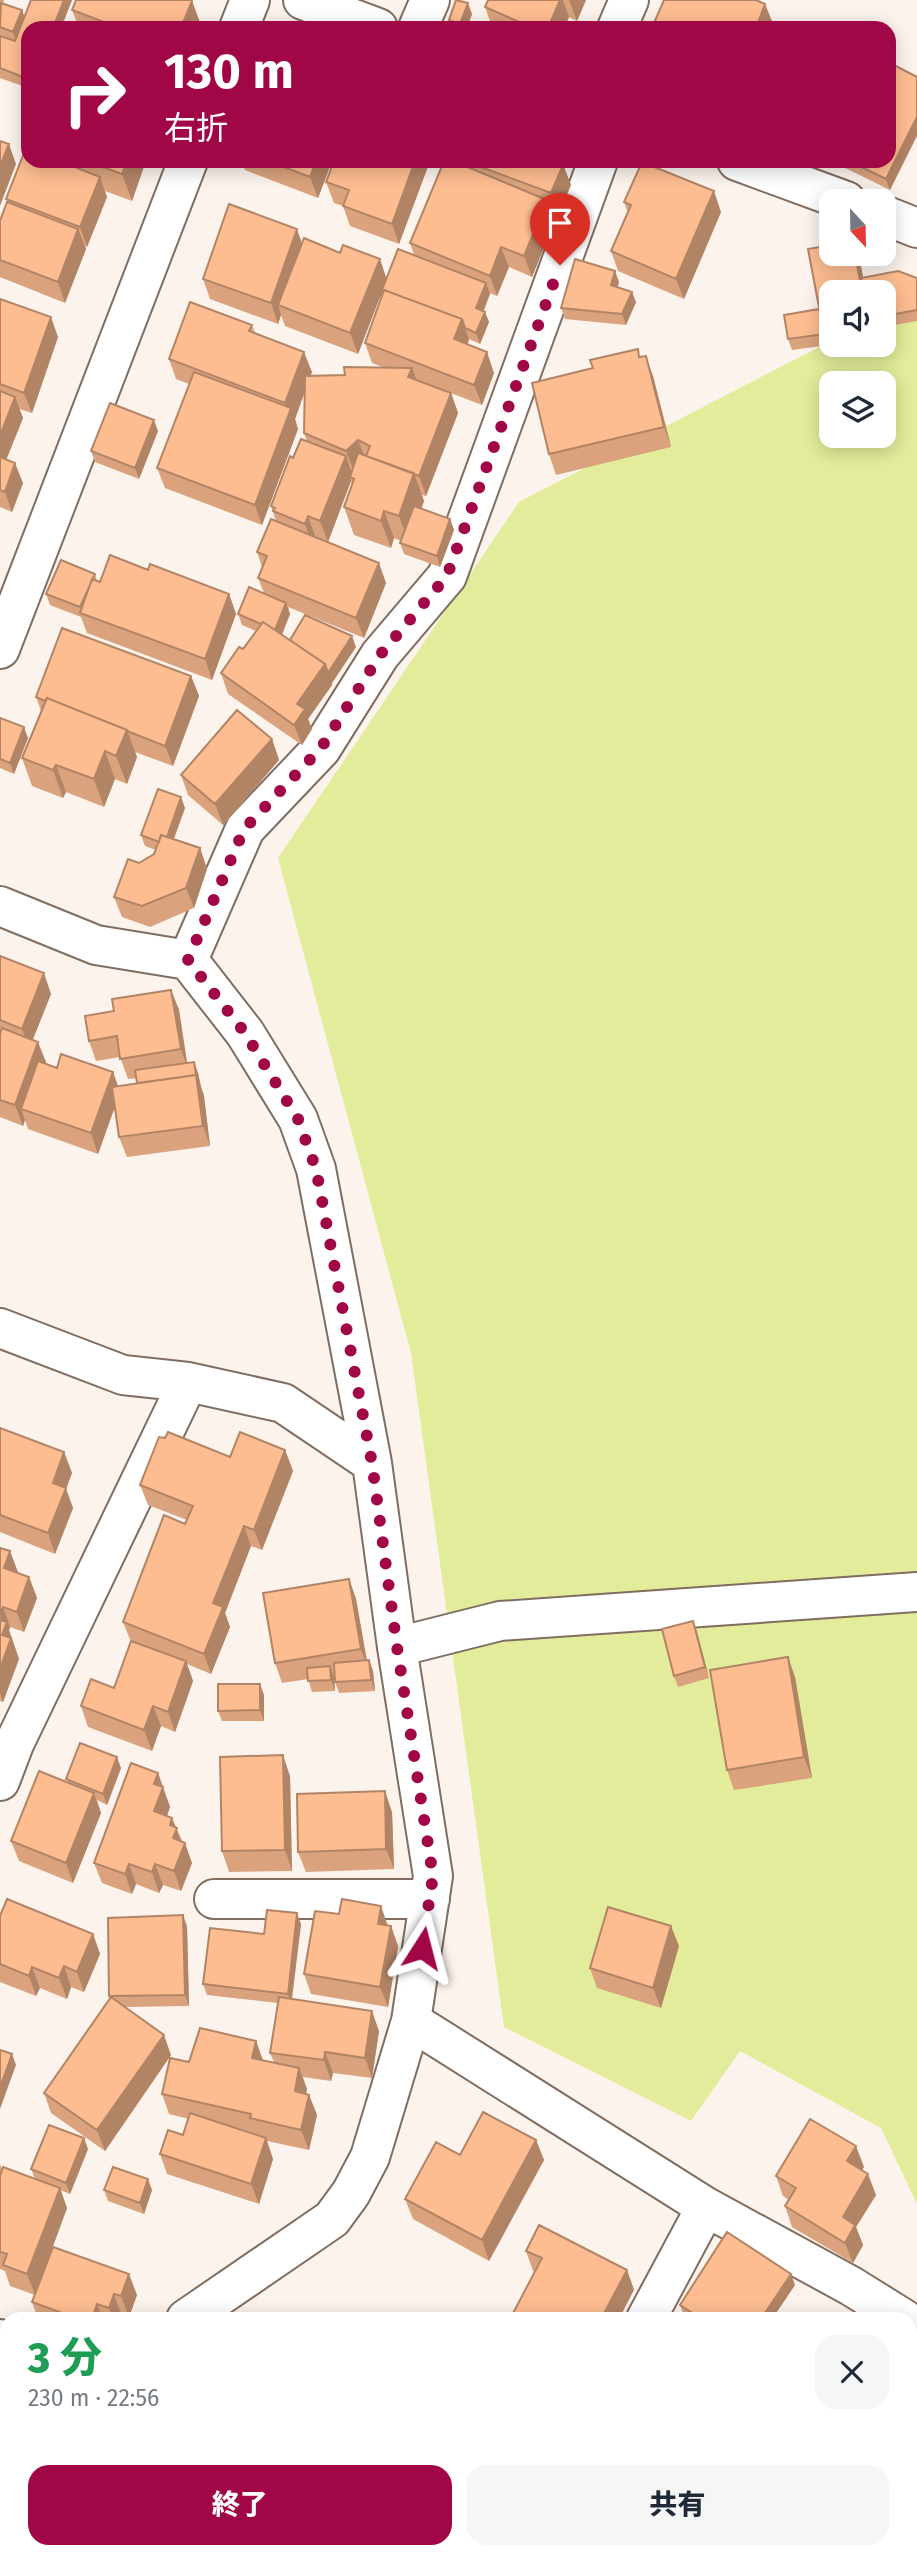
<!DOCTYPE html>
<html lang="ja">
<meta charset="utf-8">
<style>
:root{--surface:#fff;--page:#f6f6f7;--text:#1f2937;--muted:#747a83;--accent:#a10646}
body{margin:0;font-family:"Fira Sans","Noto Sans JP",sans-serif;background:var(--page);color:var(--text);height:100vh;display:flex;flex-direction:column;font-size:26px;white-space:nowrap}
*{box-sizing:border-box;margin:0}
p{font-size:23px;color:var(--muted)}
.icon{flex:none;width:38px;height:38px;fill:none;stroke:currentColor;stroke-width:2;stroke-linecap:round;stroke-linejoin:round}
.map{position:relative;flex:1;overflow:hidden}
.details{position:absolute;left:0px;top:2312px;width:917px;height:247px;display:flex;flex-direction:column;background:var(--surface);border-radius:21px 21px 0 0;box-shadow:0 4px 18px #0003}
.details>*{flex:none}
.guide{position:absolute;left:21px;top:21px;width:875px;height:147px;border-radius:21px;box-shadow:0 4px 18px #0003;background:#a10646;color:#fff;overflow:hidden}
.needle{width:46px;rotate:158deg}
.tools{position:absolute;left:819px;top:189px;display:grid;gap:14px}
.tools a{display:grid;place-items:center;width:77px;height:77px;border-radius:14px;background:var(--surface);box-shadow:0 4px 18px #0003;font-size:35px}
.pin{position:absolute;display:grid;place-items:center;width:60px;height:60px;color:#fff;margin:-72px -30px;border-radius:50% 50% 50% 0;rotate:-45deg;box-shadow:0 0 7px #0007}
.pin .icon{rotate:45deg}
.me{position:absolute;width:77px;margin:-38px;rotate:9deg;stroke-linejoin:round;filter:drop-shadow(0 0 5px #0008)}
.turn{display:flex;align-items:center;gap:24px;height:147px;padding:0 28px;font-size:32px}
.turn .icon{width:91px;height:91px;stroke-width:2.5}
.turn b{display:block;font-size:49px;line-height:60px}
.round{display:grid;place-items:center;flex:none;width:74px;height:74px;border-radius:21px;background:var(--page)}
.headline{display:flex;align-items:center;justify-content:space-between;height:119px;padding:0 28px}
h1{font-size:42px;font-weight:800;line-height:52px;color:#1e9e55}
.primary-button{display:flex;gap:14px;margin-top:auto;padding:14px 28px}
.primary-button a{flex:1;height:80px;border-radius:21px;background:var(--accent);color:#fff;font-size:28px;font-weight:800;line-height:80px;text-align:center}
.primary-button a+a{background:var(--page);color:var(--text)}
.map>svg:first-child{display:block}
.green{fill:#e2ec9a;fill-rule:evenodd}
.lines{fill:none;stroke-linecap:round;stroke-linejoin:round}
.minor-casing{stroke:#806d60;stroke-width:42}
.minor{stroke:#fff;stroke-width:38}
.wall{fill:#daa37d}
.shaded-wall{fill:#b28466}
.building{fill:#febd91;stroke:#b28466;stroke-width:2}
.route{stroke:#a10646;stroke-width:12;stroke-dasharray:0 21.6}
</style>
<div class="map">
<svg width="917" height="2557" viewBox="0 0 917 2557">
<rect width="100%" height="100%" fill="#fcf3ed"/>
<path class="green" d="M884 314H917V2204L881 2128 740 2051 691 2121 504 2027 411 1353 278 858 519 502 831 341V345H884ZM831 383H884V436H831Z
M30 2552H590L589 2557H25Z"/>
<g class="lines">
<g class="minor-casing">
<path id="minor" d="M303 0 378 28
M239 28 250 0
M418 28 430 0
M617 28 629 0
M737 161 846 201
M884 215 917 228
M0 649 188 161
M0 906 96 945 188 960
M0 1328 123 1375 188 1382 283 1403 372 1463
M397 1647 500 1621 917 1592
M0 1781 14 1744 188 1382
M214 1899H430
M411 2021 706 2207 851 2286 904 2319
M186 2319 332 2219 351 2193 370 2157 411 2021 433 1876 397 1647 372 1463 316 1169 298 1119 245 1033 188 960 245 829 321 749 380 655 447 576 598 161
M646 2319 706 2207
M0 2339 7 2342
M0 2524 7 2508
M519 2557 522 2552"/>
</g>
<use href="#minor" class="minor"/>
</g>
<path class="wall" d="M0 0H4L3 4 22 10 24 17 72 0 61 28H28V88L0 78Z
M488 0H586L577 21 569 17 564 28H493L492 27 485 7Z
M192 1 202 28H79L72 10Z
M765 4 773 24 771 28H656L654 23Z
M472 14 467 28H452L449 20Z
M28 161H146L132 201 105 191 107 197 87 247 85 246 86 249 65 303 0 277V221L7 202 6 199Z
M242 161H332L318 198 245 170Z
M334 161H430L399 244 350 226 343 206 334 203 326 182Z
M460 161H566L564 167 571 185 559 213 551 210 555 220 532 277 509 267 497 296 490 293 484 311 489 322 480 344 469 339 467 345 494 373 482 405 451 393 458 413 426 496 422 495 424 501 421 509 450 519 454 530 440 567 404 554 400 543 401 541 394 538 391 548 354 535 344 507 352 484 351 481 328 542 386 583 364 638 288 607 290 614 282 635 290 640 356 647 332 683V685L308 719 312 729 302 745 228 694 221 673 243 649 256 631 242 625 238 614 264 593 258 578 262 567 257 552 276 521 271 506 293 458 307 441 304 433 305 390 295 419 298 429 262 525 165 488 157 468 189 384 176 379 169 359 252 325 255 333 312 372 310 376 345 375 385 368 372 363 365 343 381 299 380 297 358 354 285 326 281 315 278 324 210 299 203 279 302 243 386 278 414 255 410 243 462 164Z
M831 161H889L890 190Z
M624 202 721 212 684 299 618 271 611 251 628 213Z
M831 245V254H857L860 261 863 278 898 271 917 278V321L884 327V292H831V343L829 344 828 341 829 345 792 350 788 339 784 315 819 309 808 249Z
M619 282 617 287 636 302 626 325 565 319 561 308Z
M0 299 58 337 32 413 19 409 23 418 6 459 23 483 12 512 0 507Z
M640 357 653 376 671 447 556 475 549 454Z
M158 431 139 479 95 462 91 451Z
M148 570 229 594 236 614 212 680 87 633 81 617 50 605 46 594 95 574 97 581 100 582Z
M191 676 199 696 173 766 135 752 137 757 127 784 115 779 104 807 66 792 63 798 32 786 22 758 41 711 36 697Z
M0 718 28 738 14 774 0 768Z
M272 739 279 760 223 825 188 795 181 775Z
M185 808 174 839 200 848 207 869 194 908 150 927 122 917 114 897 139 863 154 854 156 850 145 846 141 835Z
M0 956 51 994 33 1039 46 1062 45 1064 57 1068 113 1072 118 1086 137 1083V1078L128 1079 120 1057 96 1061 89 1041 114 1011 171 990 179 1010 187 1063 194 1062 198 1073 201 1087 204 1096 210 1146 127 1157 119 1137 115 1107 98 1154 28 1129 25 1120 23 1126 0 1117Z
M0 1428 64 1452 72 1473 66 1489 73 1508 55 1554 0 1532Z
M285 1450 293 1471 262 1550 251 1546 225 1613 230 1627 211 1674 187 1664 193 1681 175 1732 161 1726 152 1751 88 1727 81 1706 114 1688 131 1642 123 1622 187 1520 148 1505 140 1485 230 1457Z
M0 1548 18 1572 17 1573 29 1577 37 1598 24 1632 10 1627 9 1630 19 1659 3 1702 0 1701Z
M349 1579 356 1599 367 1660H369L373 1671 375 1691 339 1693 335 1682V1674L334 1675 335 1691 312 1692 308 1679 282 1683 275 1663Z
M693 1621 697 1632 709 1678 678 1687 674 1676Z
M795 1677 812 1778 734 1790 727 1770Z
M264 1695V1721H222L218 1711Z
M121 1768 107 1805 97 1800 101 1813 73 1883 19 1861 11 1841 68 1782 66 1779Z
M158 1773 170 1807 167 1816 172 1818 192 1863 181 1891 163 1885 159 1893 136 1884 132 1894 102 1883 94 1863Z
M290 1776 292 1871 229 1872 222 1851Z
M392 1812 394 1869 306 1872 298 1852Z
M0 1916 93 1934 100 1954 84 1992 71 1987 67 1999 40 1988 36 1996 0 1982Z
M301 1924 292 1999 379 2031 372 2078 333 2073 331 2081 303 2077 307 2089 306 2094 309 2095 317 2115 309 2150 267 2141 273 2159 259 2204 167 2174 160 2154 183 2135 189 2119 169 2114 162 2094 189 2062 256 2041 263 2060 274 2062 270 2053 278 2003 207 1995 203 1984 264 1934Z
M388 1925 391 1926 398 1946 388 2007 311 1994 304 1974Z
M187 1926 189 2006 125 2007 171 2055 105 2151 51 2113 44 2093 110 1998 109 1996Z
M679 1946 661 2008 597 1988 590 1968Z
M536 2140 544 2160 489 2261 413 2219 405 2199Z
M88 2149 70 2194 60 2190 67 2208 35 2295 10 2286 5 2271 0 2269V2164L2 2170 35 2179 31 2169Z
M864 2167 861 2170 876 2195 856 2227 863 2245 853 2263 792 2227 785 2206 789 2200 783 2196 776 2176Z
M104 2190H152L144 2214 108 2201Z
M53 2247 137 2295 129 2317 121 2314 120 2319H38L32 2302Z
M526 2251 627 2270 634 2290 535 2272 533 2271Z
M795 2285 772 2319H689L684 2316 680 2305Z
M917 2493V2557H823L820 2552H910Z
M548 2552H594L596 2557H550Z"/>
<path class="shaded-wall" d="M64 0H72L61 28H53Z
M560 0H563L569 17 564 28H548Z
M569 0H586L577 21Z
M192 1 202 28H181Z
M468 3 472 14 467 28H462L460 24Z
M765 4 773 24 771 28H756Z
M22 10 26 21 17 43 13 32Z
M917 117V136L890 190 886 179Z
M9 144 16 164 0 206V166Z
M127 161H146L132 201 122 174Z
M316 161H332L318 198 310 177Z
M415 161H430L399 244 392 224Z
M552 161H566L564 167 571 185 559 213 551 193Z
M100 177 107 197 87 247 80 227Z
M714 191 721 212 684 299 676 279Z
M547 200 555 220 532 277 524 256Z
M78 229 86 249 65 303 58 282Z
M297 229 304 249 278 305 281 315 278 324 271 303Z
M501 247 509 267 497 296 490 276Z
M855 254H857L860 261 866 292H862Z
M380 259 387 280 380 295V297L358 354 350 333Z
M615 271 619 282 615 296 611 285Z
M486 283 490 294 480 319 476 308Z
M632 292 636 302 626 325 622 314Z
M485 312 489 322 480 344 476 333Z
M51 317 58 337 32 413 24 393Z
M462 319 469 340 461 360 454 339Z
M304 352 312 372 295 419 298 429 262 525 255 505 289 413 285 403Z
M487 352 494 373 482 405 474 385Z
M646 356 653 376 671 447 664 427Z
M412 368 420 389 408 377Z
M451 393 458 413 426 496 419 476Z
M15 397 23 418 3 468 0 460V436Z
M154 420 158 431 139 479 135 468Z
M358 440 366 460 354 471 346 451Z
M346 456 353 477H350L351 481 328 542 320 521Z
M15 463 23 483 12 512 5 492Z
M414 473 424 501 409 544 399 516Z
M384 511 394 538 391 548 381 521Z
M308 516 315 536 312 544 305 524Z
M450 519 454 530 440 567 437 556Z
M379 563 386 583 364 638 356 618Z
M229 594 236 614 212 680 205 659Z
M286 603 290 614 279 641 275 630Z
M352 636 356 647 332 683V685L308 719 312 729 302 745 294 725 297 704 325 664Z
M191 676 199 696 173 766 165 746Z
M24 727 28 738 14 774 10 763Z
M127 730 137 757 127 784 116 756Z
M272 739 279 760 223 825 215 804Z
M105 751 115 779 104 807 94 779Z
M56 765 66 792 63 798 53 770Z
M181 797 185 808 168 854 164 843Z
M200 848 207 869 194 908 186 888Z
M44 973 51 994 29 1049 22 1029Z
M171 990 179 1010 188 1069 181 1049Z
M38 1042 46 1062 28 1111 21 1109 25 1120 23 1126 15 1105Z
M194 1062 198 1073 201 1087 204 1096 210 1146 203 1126Z
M113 1072 120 1092 98 1154 91 1133Z
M285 1450 293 1471 262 1550 254 1530Z
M64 1452 72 1473 66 1489 73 1508 55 1554 48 1533 53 1483Z
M244 1526 251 1546 225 1613 230 1627 211 1674 204 1654 213 1603Z
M10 1551 18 1572 11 1588 4 1568Z
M29 1577 37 1598 24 1632 17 1612Z
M349 1579 356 1599 368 1669 361 1649Z
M3 1607 10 1627 9 1630 19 1659 3 1702 0 1693V1669L2 1635 0 1614Z
M693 1621 697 1632 709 1678 705 1667Z
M788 1657 795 1677 812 1778 804 1757Z
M369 1660 373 1671 375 1691 371 1680Z
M186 1661 193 1681 175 1732 168 1712Z
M330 1666 334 1677 335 1691 331 1680Z
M260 1684 264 1695V1721L260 1710Z
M153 1706 161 1726 152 1751 144 1730Z
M283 1755 290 1776 292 1871 285 1850Z
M117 1757 121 1768 107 1805 103 1794Z
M158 1773 170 1807 161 1832 154 1811V1784Z
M385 1791 392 1812 394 1869 386 1849Z
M94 1793 101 1813 73 1883 66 1863Z
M172 1818 183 1846 185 1843 192 1863 181 1891 174 1871 173 1838 170 1825Z
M129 1864 136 1884 132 1894 125 1874Z
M155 1864 163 1885 159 1893 152 1872Z
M381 1906 388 1926 378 1924Z
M297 1913 301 1924 291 2005 288 1994Z
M183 1915 187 1926 189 2006 185 1995Z
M391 1926 398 1946 388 2007 380 1987Z
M671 1926 679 1946 661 2008 653 1988Z
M93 1934 100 1954 84 1992 77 1972Z
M64 1966 71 1987 67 1999 59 1978Z
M32 1967 40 1988 36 1996 29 1976Z
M372 2011 379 2031 372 2078 365 2058Z
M164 2035 171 2055 105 2151 97 2130Z
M256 2041 263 2061 252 2058Z
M325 2052 333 2073 331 2081 324 2060Z
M12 2054 16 2065 0 2109V2088Z
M299 2068 307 2089 302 2111 295 2091Z
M309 2095 317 2115 309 2150 301 2130Z
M84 2138 88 2149 70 2194 66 2183Z
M266 2138 273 2159 259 2204 251 2184Z
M536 2140 544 2160 489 2261 482 2240Z
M856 2146 864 2167 854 2182 847 2161Z
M868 2174 876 2195 856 2227 863 2245 853 2263 845 2243 843 2217Z
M148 2179 152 2190 144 2214 140 2203Z
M60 2188 67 2208 35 2295 27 2274Z
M627 2270 634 2290 619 2319H601Z
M129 2274 137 2295 129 2317 121 2296Z
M791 2274 795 2285 772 2319H761Z
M114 2294 121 2314 120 2319H113L109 2308Z
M97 2304 103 2319H92Z
M592 2552H594L596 2557H588Z
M672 2552H696L691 2557H667Z"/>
<path class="building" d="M31 0H64L53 28H28V79L0 68V36L15 41Z
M76 0H191L192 1 181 28H120L72 10Z
M456 0 468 3 460 24 449 20Z
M488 0H560L548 28H533L485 7Z
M664 0H756L765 4 756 28H666L654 23Z
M1 3 22 10 13 32 0 27Z
M892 64 917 77V117L886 179 849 161H889V70Z
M0 141 9 144 0 166Z
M26 148 28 149V161H60L100 177 80 227 6 199Z
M87 161H127L122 174Z
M268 161H316L310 177Z
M334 161H415L392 224 343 206 349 190 326 182Z
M444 161H453L547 200 524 256 501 247 490 276 410 243Z
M465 161H554L563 165 551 193Z
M642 162 714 191 676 279 611 251 631 205 624 202Z
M7 202 78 229 58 282 0 260V221Z
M229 204 297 229 271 303 203 279Z
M304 238 340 253 343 245 380 259 350 333 278 305Z
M831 245V254H855L862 292H831V322L822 323 808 249Z
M398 249 486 283 476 308 485 312 476 333 465 328 462 319 384 290 382 296 380 295Z
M575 259 615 271 611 285 632 292 622 314 561 308Z
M898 271 917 278V310L884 316V292H864L861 278Z
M384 290 462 319 454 339 487 352 474 385 365 343Z
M0 299 51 317 24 393 0 384Z
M190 302 252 325 249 331 304 352 285 403 169 359Z
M819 309 825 334 788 339 784 315Z
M638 349 639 357 646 356 664 427 549 454 532 383 593 368 590 360Z
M344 367 412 368 408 377 451 393 419 476 366 456 370 446 358 440 346 451 304 433 305 376 345 375Z
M194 372 291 408 255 505 157 468Z
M0 391 15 397 0 436Z
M110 403 154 420 135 468 91 451Z
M301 439 346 456 320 521 308 516 305 524 273 511 275 508 271 506 290 456 293 458Z
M358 453 414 473 399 516 384 511 381 521 344 507 354 479 350 477Z
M0 457 15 463 5 492 0 490Z
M414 506 450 519 437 556 400 543Z
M271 519 379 563 356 618 258 578 267 556 257 552Z
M110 555 148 570 150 564 229 594 205 659 80 613 92 579 100 582Z
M61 560 95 574 80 607 46 594Z
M249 587 286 603 275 630 263 622 261 624 238 614Z
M305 615 352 636 328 673 325 664 290 640Z
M263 622 325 664 297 704 305 709 294 725 221 673 239 647 243 649Z
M62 628 191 676 165 746 127 731V730L47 698 45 701 36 697Z
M47 698 127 730 116 756 105 751 94 779 56 765 53 770 22 758Z
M237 710 272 739 215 804 181 775Z
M0 718 24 727 10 763 0 759Z
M158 789 181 797 167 837 161 835 159 842 141 835Z
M161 835 200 848 186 888 142 906 114 897 128 859 139 863 154 854Z
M0 956 44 973 22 1029 0 1020Z
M171 990 181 1049 120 1059 117 1036 89 1041 85 1016 114 1011 112 999Z
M2 1028 38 1042 15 1105 0 1100V1034Z
M61 1054 113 1072 91 1133 21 1109 38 1061 57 1068Z
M194 1062 197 1080 196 1075 137 1083 135 1070Z
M196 1075 203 1126 119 1137 112 1087Z
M0 1428 64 1452 53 1483 66 1488 48 1533 0 1515Z
M168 1432 230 1457 240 1432 285 1450 254 1530 244 1526 213 1603 223 1607 204 1654 123 1622 164 1515 185 1524 193 1506 140 1485 159 1437 165 1438Z
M0 1548 10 1551 4 1568 29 1577 17 1612 3 1607 0 1614Z
M349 1579 361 1649 275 1663 263 1593Z
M0 1620 7 1622 2 1635 11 1638 0 1669Z
M693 1621 705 1667 674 1676 662 1629Z
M131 1641 186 1661 168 1712 153 1706 144 1730 81 1706 91 1679 114 1688Z
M788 1657 804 1757 727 1770 710 1670Z
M369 1660 371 1680 335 1682 334 1663Z
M330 1666 331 1680 308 1681 307 1668Z
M218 1684H260V1710L218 1711Z
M80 1743 117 1757 103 1794 66 1779Z
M283 1755 285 1850 222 1851 220 1757Z
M131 1763 158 1773 154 1784 163 1787 154 1811 172 1818 170 1825 177 1828 173 1838 185 1843 174 1871 155 1864 152 1872 129 1864 125 1874 94 1863Z
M39 1771 94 1793 66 1863 11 1841Z
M385 1791 386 1849 298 1852 297 1794Z
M7 1899 93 1934 77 1972 64 1966 59 1978 32 1967 29 1976 0 1964V1916Z
M342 1899 381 1906 378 1924 391 1926 380 1987 304 1974 315 1911 339 1914Z
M608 1907 671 1926 653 1988 590 1968Z
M267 1910 297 1913 288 1994 203 1984 210 1928 264 1934Z
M183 1915 185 1995 109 1996 108 1918Z
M111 1997 164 2035 97 2130 44 2093Z
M279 1997 372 2011 365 2058 325 2052 324 2060 270 2053Z
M200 2028 256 2041 252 2058 299 2068 295 2091 309 2095 301 2130 250 2118 251 2114 162 2094 170 2058 189 2062Z
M0 2050 12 2054 0 2088Z
M483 2112 536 2140 482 2240 405 2199 436 2142 460 2155Z
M190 2113 266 2138 251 2184 160 2154 168 2130 183 2135Z
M810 2119 856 2146 847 2161 868 2174 843 2217 855 2225 845 2243 785 2206 796 2188 776 2176Z
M49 2125 84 2138 66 2183 31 2169Z
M3 2167 60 2188 27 2274 3 2265 7 2254 0 2252V2176Z
M113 2167 148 2179 140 2203 104 2190Z
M539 2225 627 2270 601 2319H510L542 2258 526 2251Z
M727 2232 791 2274 761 2319H702L680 2305Z
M53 2247 129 2274 121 2296 114 2294 109 2308 97 2304 92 2319H78L32 2302Z
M910 2481 917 2493V2550L905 2557H827L824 2552H910Z
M553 2552H592L588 2557H561Z
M601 2552H672L667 2557H596Z"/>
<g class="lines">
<path class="route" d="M422 1948 433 1876 397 1647 372 1463 316 1169 298 1119 245 1033 188 960 244 829 321 748 380 655 447 576 560 265"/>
</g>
</svg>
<div class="tools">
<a><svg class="needle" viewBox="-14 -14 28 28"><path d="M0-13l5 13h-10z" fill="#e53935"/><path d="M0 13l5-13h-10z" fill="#747a83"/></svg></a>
<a><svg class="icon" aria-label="sound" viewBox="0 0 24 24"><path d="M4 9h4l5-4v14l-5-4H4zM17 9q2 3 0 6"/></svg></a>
<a><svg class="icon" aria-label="layers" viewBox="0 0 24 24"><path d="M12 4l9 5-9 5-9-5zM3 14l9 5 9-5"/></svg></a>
</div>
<div class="pin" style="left:560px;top:265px;background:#d93025"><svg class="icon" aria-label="arrive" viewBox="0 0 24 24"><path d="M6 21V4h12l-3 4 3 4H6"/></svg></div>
<svg class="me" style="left:422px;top:1948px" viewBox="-20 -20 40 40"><path d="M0-17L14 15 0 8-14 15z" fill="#a10646" stroke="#fff" stroke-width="4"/></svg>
<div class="guide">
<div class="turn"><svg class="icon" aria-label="right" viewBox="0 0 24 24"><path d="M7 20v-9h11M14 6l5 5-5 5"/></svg><div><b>130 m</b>右折</div></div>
</div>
<section class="details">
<div class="headline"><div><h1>3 分</h1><p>230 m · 22:56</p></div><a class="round"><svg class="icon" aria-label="close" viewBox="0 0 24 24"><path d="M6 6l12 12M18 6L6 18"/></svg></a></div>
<div class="primary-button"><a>終了</a><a>共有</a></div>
</section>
</div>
